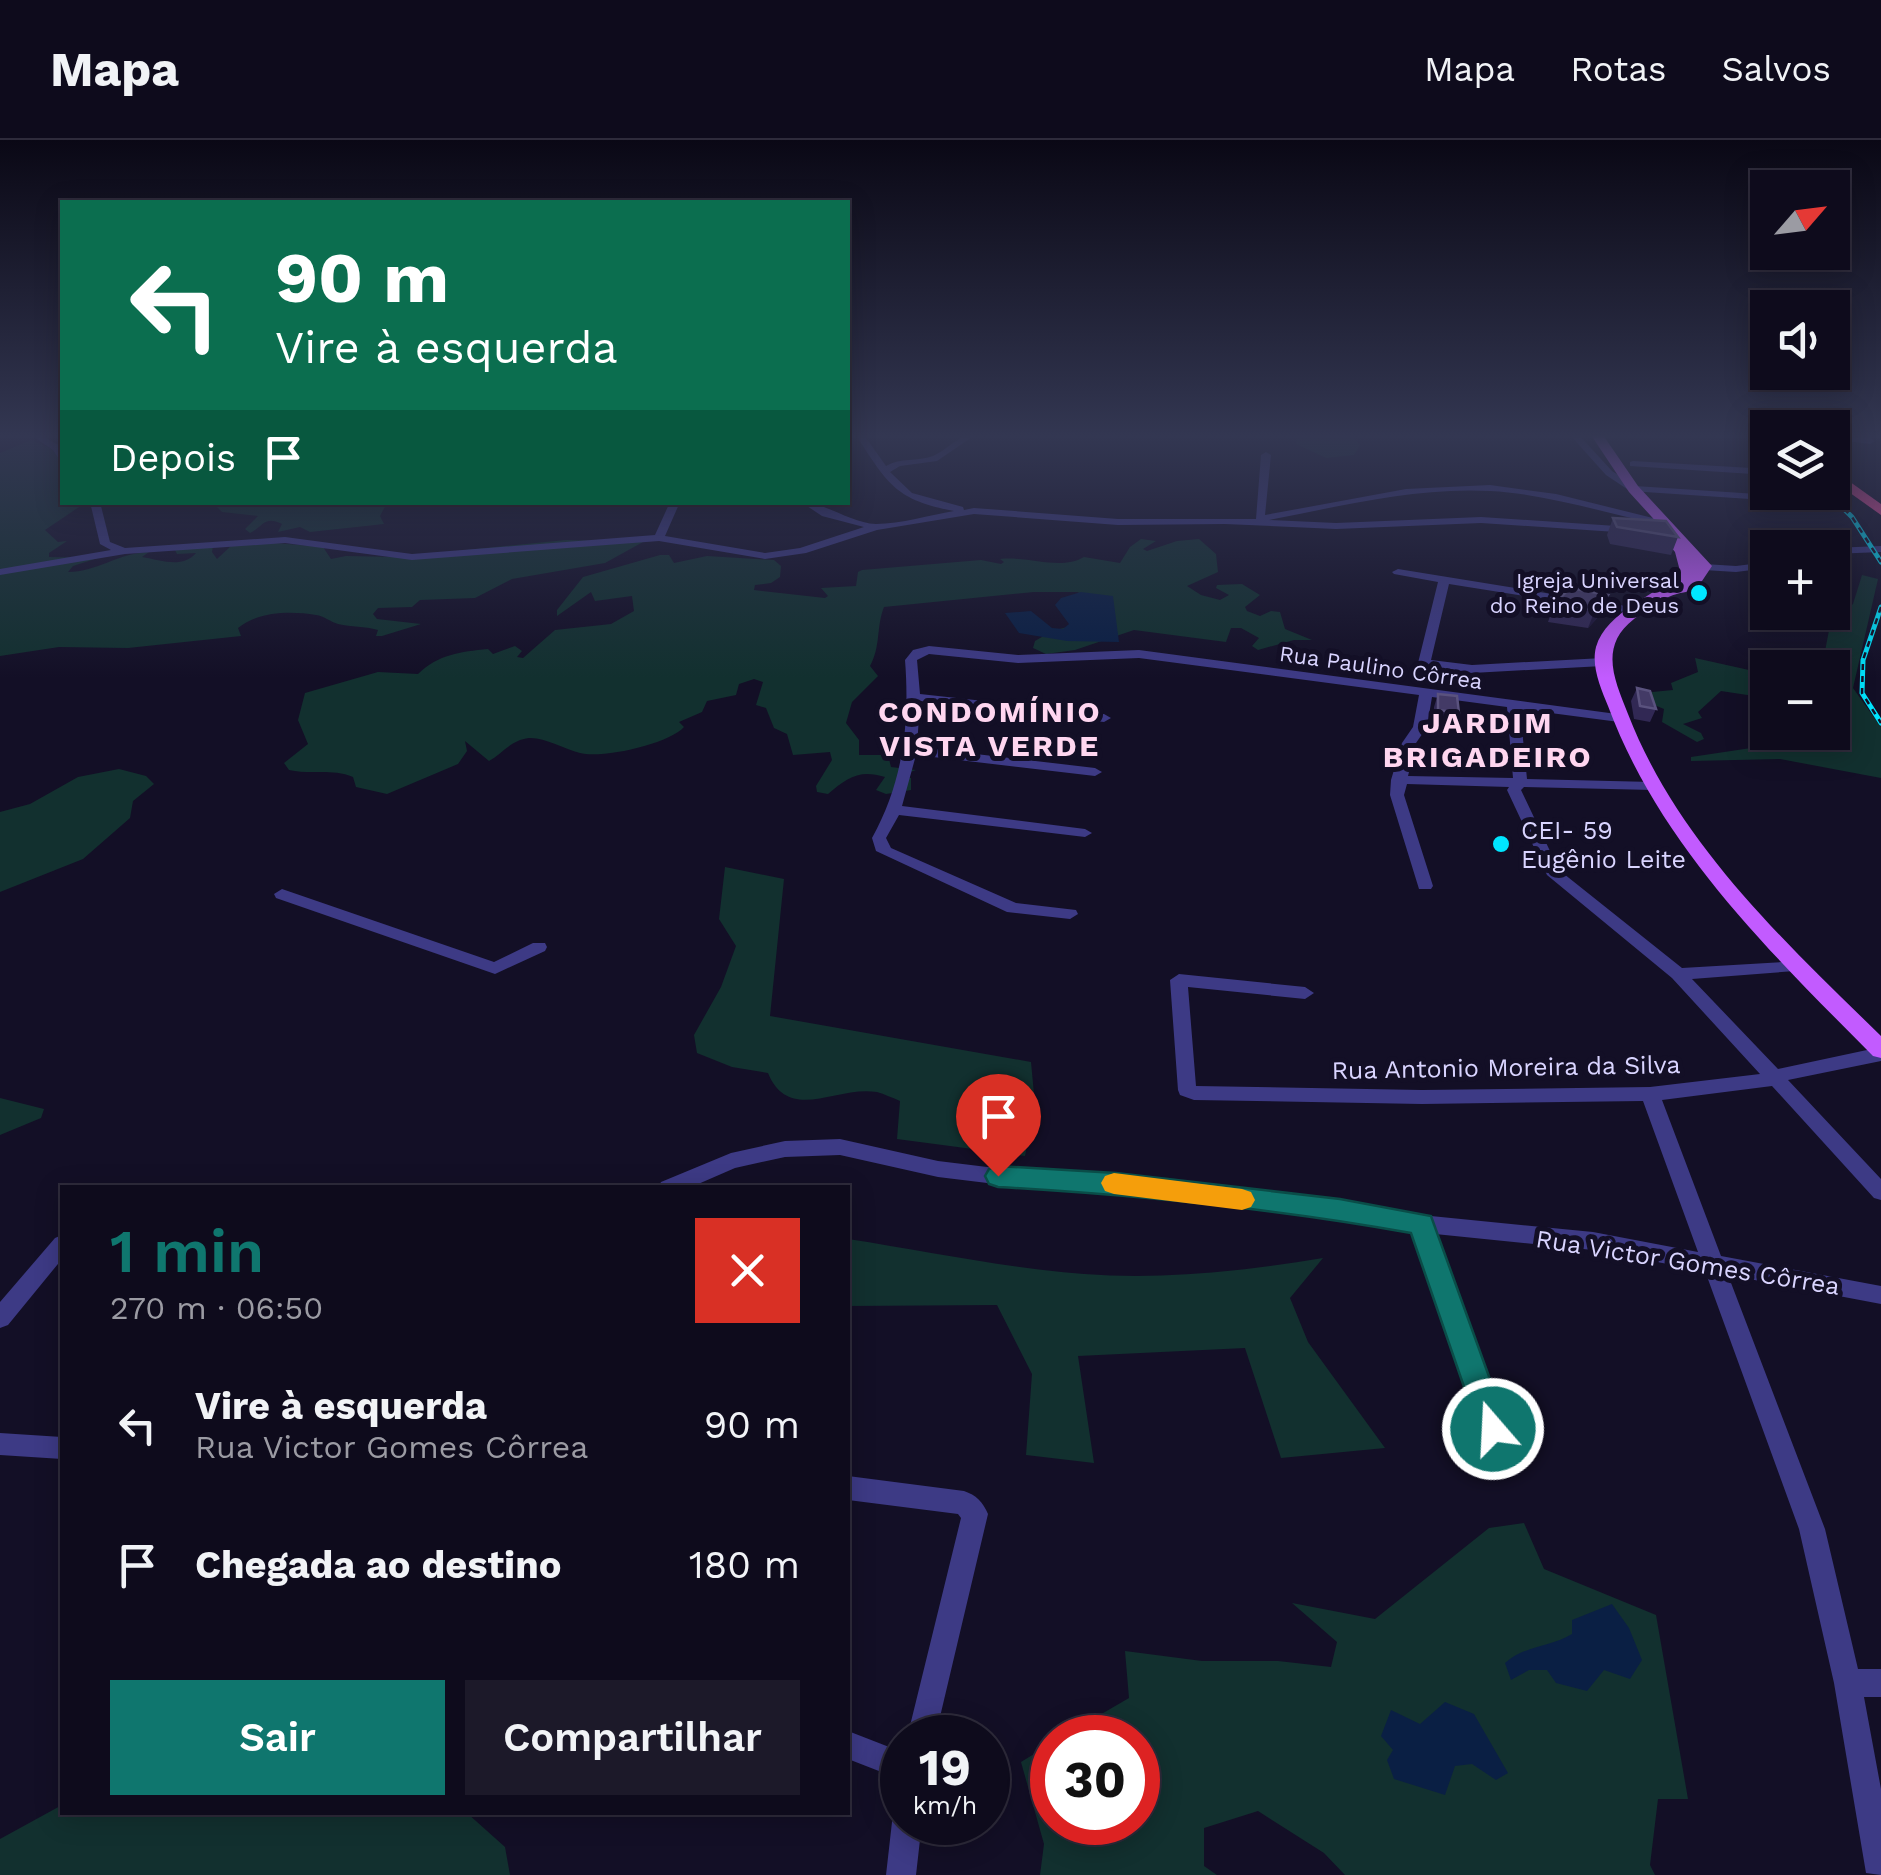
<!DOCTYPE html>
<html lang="pt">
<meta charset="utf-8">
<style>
:root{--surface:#0e0b1c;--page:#1c1929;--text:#f1f3f6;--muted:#9b9ba3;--line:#2e2b3b;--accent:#0f766e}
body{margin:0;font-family:"Work Sans",sans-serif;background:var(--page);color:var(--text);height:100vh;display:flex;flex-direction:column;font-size:38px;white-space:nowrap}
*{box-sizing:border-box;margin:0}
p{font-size:32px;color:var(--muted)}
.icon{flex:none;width:55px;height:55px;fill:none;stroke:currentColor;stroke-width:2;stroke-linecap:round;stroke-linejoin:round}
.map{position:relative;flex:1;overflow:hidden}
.side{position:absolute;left:60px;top:1045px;width:790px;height:630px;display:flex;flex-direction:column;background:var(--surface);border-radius:0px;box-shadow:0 5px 25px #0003,0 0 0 2px var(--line)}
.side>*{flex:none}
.top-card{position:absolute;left:60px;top:60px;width:790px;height:305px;border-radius:0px;box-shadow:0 5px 25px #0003,0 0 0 2px var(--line);background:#0b6e4f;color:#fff;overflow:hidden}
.needle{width:65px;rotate:62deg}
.controls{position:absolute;left:1750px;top:30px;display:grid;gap:20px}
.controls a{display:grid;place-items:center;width:100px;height:100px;border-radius:0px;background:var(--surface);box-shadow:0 5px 25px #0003,0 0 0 2px var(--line);font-size:50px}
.speed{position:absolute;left:880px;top:1575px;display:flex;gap:20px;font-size:50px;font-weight:700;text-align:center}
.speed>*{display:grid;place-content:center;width:130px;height:130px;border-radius:50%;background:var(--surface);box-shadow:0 5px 25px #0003,0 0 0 2px var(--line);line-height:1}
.speed small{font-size:25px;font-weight:400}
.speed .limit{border:15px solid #d22;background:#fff;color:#111}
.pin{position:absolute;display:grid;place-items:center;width:85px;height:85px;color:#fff;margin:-102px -42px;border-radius:50% 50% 50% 0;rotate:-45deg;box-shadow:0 0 10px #0007}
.pin .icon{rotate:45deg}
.me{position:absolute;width:110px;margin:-55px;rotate:341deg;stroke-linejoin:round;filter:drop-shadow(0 0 8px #0008)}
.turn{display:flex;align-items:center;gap:35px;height:210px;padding:0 50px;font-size:45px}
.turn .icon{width:130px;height:130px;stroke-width:2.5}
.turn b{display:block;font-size:70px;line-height:85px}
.then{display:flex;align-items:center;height:95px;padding:0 50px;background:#0003;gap:20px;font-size:38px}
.round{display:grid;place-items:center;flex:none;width:105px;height:105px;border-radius:0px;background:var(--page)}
.overview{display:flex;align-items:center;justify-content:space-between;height:170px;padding:0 50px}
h1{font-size:60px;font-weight:600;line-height:75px;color:var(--accent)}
.primary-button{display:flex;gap:20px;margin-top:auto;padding:20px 50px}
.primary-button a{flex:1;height:115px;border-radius:0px;background:var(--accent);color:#fff;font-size:40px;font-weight:600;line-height:115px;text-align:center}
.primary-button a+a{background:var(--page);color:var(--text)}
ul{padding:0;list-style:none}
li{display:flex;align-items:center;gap:30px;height:140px;padding:0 50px}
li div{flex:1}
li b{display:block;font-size:38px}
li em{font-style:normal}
header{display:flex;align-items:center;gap:60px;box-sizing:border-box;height:140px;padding:0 50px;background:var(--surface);border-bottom:2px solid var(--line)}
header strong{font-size:48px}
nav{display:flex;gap:55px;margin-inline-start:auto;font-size:35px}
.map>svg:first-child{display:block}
.green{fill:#12302f}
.water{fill:#0a1f44}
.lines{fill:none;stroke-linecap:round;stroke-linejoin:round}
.minor{fill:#3d3a85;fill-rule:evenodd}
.major{fill:#c25bff;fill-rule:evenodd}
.highway{fill:#ff4fa3;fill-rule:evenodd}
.rail-casing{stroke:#00e5ff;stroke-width:5}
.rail{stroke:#130f26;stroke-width:2.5;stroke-dasharray:6;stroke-linecap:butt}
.wall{fill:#312854}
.shaded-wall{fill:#1d163a}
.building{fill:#433a66;stroke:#5a527e;stroke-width:2.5}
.route{fill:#0f766e;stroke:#0a4d48;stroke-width:2.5}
.slow{fill:#f59e0b}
.poi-dot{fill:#00e5ff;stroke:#130f26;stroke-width:4}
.labels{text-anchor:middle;stroke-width:10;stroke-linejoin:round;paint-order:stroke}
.far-poi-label{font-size:22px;fill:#d9d4ff;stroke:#130f26;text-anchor:end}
.far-street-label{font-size:22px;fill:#d9d4ff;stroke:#130f26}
.poi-label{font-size:25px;fill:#d9d4ff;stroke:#130f26;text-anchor:start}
.street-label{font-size:25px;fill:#d9d4ff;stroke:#130f26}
.far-district-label{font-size:30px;font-weight:bold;letter-spacing:2.5px;fill:#ffd6f0;stroke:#130f26}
</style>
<header>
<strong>Mapa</strong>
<nav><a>Mapa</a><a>Rotas</a><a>Salvos</a></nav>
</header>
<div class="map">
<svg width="1881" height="1735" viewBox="0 0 1881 1735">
<rect width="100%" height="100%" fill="#130f26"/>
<path class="green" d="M1297 295H1360L1352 297 1360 305 1354 315 1326 318 1296 304Z
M31 300 62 313V362L85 363 45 390 58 402 67 401 49 413V417L98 418 73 426 68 432C97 432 118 413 149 412L142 417C161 420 182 429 196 413L177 414 175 410 187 404 213 406 212 412 217 419 231 406 275 403 323 407 331 419 346 416 396 417 566 400 643 402 605 423 512 439 475 458 420 460 412 467 378 468 373 474 377 479 421 484 382 496H376L378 490C364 486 352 487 338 484 331 482 324 476 316 475 291 471 259 471 238 488L241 496 128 508 59 507 0 516V313Z
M213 363H387L380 376 384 384 310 392 300 387 278 392 282 384C264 375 263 387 250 393L245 389 258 376 222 372Z
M1141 399 1156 401 1143 409 1147 411 1177 401 1199 399 1216 414 1218 432 1187 446 1201 455 1220 460 1229 455 1216 448 1217 445 1242 444 1260 455 1245 467 1247 471 1260 476 1271 471 1280 472 1285 489 1312 500H1294L1258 510 1252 506 1259 498 1241 488H1231L1226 502 1134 490 1075 510 1046 514 1033 508 1035 501 1052 491 1090 481V457L1077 452H1034L884 467C876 487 881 506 870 526L878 536 852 562 846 583 859 600V615H888L891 627 916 630 898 636 911 638V650L886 654 876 650 885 637C859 629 847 638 828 654L817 652 816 646 832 620 830 612 793 615 787 594 774 588 766 568 756 565 763 542 754 539 739 544 736 555 707 561 702 572 679 582 684 587C669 604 602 619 580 613 564 609 544 597 529 598 511 600 503 613 489 621L465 601 467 611 458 624 387 654 356 647 353 637C332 628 311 635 289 630L284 623 308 604 298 580 305 553 378 532 418 534C439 514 460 512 488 509L493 514 515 506 522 511 517 517 523 518 555 490 611 484 634 471 632 456 595 461 591 452 557 476V470L583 437 660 415H669L674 423 707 416 774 420 781 426 780 437 771 443 755 445 754 450 825 458 828 456 821 448 856 446 858 432 862 430 981 420 1001 424 1004 422 1000 419C1030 416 1060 431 1084 417L1120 423 1130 407Z
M1862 435 1878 439 1853 548 1881 587V638L1780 619 1691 621V617L1751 608 1756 588 1767 587 1768 592H1832V528L1822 527 1830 485 1853 464Z
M1695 518 1767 534V558L1721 551 1698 572 1702 578 1683 584 1701 593 1704 599 1697 602 1662 582 1664 569 1647 562 1642 553 1673 550 1671 543 1698 532Z
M119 629 146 636 154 644 133 661 130 678 83 719 0 752V672L30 664 78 637Z
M725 727 784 739 770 876 1031 922 1035 965 1025 1016 897 999 900 961C893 958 884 954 877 952 837 945 789 984 768 933L732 927 697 913 694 895 721 847 736 806 719 779Z
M0 958 44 969 41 978 0 995Z
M848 1099C926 1111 1005 1128 1084 1134 1164 1140 1244 1131 1323 1118L1290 1158 1308 1202 1385 1308 1281 1318 1245 1208 1078 1216 1094 1323 1026 1315 1032 1234 997 1165 848 1166Z
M1524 1383 1544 1429 1656 1475 1688 1659H1658L1650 1725 1655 1735H1345L1324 1713 1258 1671 1204 1688V1726L1217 1735H1040L1044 1704 1021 1622 1052 1603V1682H1138V1598L1062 1597 1129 1558 1125 1511 1202 1521H1278L1331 1527 1337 1502 1292 1463 1375 1479 1489 1388Z
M62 1665V1672L467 1673 505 1707 510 1735H0V1699Z"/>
<path class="water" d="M1081 452 1113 456 1119 502 1067 501 1019 493 1005 473 1031 471 1052 488 1063 489 1069 484 1055 465 1061 458Z
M1612 1464 1629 1488 1642 1520 1630 1539 1604 1530 1587 1551 1556 1543 1547 1530H1529L1511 1540 1505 1523C1525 1505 1551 1507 1572 1494V1480Z
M1445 1562 1474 1574 1508 1633 1496 1640 1472 1624 1455 1626 1445 1655 1394 1639 1387 1620 1393 1610 1381 1596 1391 1570 1420 1584Z"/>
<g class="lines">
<path class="minor" d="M31 295H41L60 306 62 320 59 319 53 310Z
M856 295H864L886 326C901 317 917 322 933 316 949 309 957 295 975 295L937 321 900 326 890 332 912 353 963 367 964 370 974 368 1118 379H1256L1261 315 1266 312 1271 315 1265 375 1406 349 1490 345 1556 354 1669 382 1664 385C1606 374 1549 354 1490 351 1415 347 1342 366 1269 380L1336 383 1481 377 1631 387 1636 390 1631 393 1481 383 1336 389 1225 384 1118 385 974 374 877 390 806 413 765 419 659 401 412 420 285 403 125 414 0 435V429L111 410 100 404 90 362H100L110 402 125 408 285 397 412 414 655 395 670 362H680L665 396 765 413 800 408 864 387 822 376 801 362C825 362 850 383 876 384 901 384 930 375 954 371 895 360 887 343 856 295Z
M1570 295H1579L1612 331 1635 346 1788 356 1785 352H1795L1800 359 1795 362 1630 351 1606 335Z
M1832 295 1870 298 1875 301 1870 304 1832 299Z
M1633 321 1768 329V335L1630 326V322Z
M1881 406V412L1832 414V408Z
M1768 422V428L1736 432 1688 429 1683 426 1688 423 1736 426Z
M1398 429 1638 468 1644 471 1638 474 1449 444 1431 520 1472 525 1603 518 1609 522 1603 526 1472 533 1424 527 1418 523 1438 442 1394 434 1392 432Z
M929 506 1018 515 1139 510 1624 575 1626 578 1619 582 1520 569 1527 639 1653 642 1660 646 1653 650 1524 647 1521 650 1559 730 1682 828 1801 821 1803 825 1801 829 1795 831 1692 839 1778 929 1881 907V921L1788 940 1881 1039V1060L1874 1058 1772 946 1662 960 1721 1116 1881 1146V1164L1728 1135 1825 1389 1858 1529H1881V1557H1864L1881 1649V1735L1866 1733 1834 1543 1799 1389 1705 1131 1593 1110 1435 1094 1505 1289 1501 1297 1493 1300 1485 1297 1481 1289 1413 1091 1340 1078 1115 1051 1028 1048 938 1037 840 1015 785 1017 735 1028 689 1048H658L661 1042 731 1013 785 1001 840 999 938 1021 1028 1032 1115 1035 1340 1062 1421 1075 1593 1092 1698 1112 1643 961 1422 964 1194 960 1180 955 1178 950 1170 840 1179 834 1305 847 1314 853 1305 859 1188 847 1196 946 1422 950 1650 947 1760 934 1672 838 1547 735 1507 650 1509 647 1407 644 1404 655 1433 746 1431 749H1419L1390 655 1391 640 1402 603 1413 587 1419 555 1139 518 1018 523 929 514 917 520 920 554 1104 574 1111 578 1104 582 920 561 917 607 1095 628 1102 632 1095 636 916 615 902 666 1085 689 1092 693 1085 697 899 675 886 698 891 708 1016 763 1076 770 1078 774 1070 779 1007 772 876 711 872 698C903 642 910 584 905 520L913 510ZM1432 557 1507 567 1513 638 1408 636 1416 603 1427 587Z
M282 749 494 822 533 803H545L547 807 545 811 495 834 276 758 274 754Z
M62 1095V1119L8 1185 0 1188V1162L55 1098Z
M0 1293 62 1297V1319L0 1315Z
M848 1336 964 1351C976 1355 983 1362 988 1374L935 1598H907L961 1378 958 1374 848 1360Z
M848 1591 902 1612V1640L848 1619Z
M902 1669V1682H922L916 1735H886L892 1682 897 1672Z"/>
<path class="major" d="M1591 295H1603L1638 346 1712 426 1702 441 1686 452C1668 454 1651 466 1634 479 1599 506 1614 539 1628 574 1678 703 1784 801 1881 896V918L1873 916C1770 812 1660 706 1608 566 1601 549 1591 526 1596 507 1607 470 1656 457 1680 431L1675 412 1659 392 1661 387 1629 352Z"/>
<path class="highway" d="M1755 295H1768V302Z
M1832 329 1881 364V375L1832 340Z"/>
<g class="rail-casing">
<path id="rail" d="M1759 295 1768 303
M1827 352 1852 377 1881 422
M1881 467 1863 520 1862 553 1881 583"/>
</g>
<use href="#rail" class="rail"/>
</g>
<path class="wall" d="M1613 378 1678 397 1671 415 1610 404 1607 395Z
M1570 448 1601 474 1588 488 1548 482 1554 464Z
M1637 548 1656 569 1650 582 1634 579 1631 561Z
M1438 554 1459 573 1454 586 1434 583V567Z"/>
<path class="shaded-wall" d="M1608 455 1601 474 1588 488 1595 470Z"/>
<path class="building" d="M1613 378 1666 381 1678 397 1617 387Z
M1570 448 1608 455 1595 470 1554 464Z
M1637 548 1650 551 1656 569 1640 566Z
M1438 554 1457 556 1459 573 1438 570Z"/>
<linearGradient id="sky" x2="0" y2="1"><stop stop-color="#0a0815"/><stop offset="0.55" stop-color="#333752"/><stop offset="1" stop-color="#333752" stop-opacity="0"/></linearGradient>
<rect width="1881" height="538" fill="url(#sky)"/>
<path class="route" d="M998 1026 1116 1033 1340 1059 1431 1076 1508 1289 1504 1299 1493 1304 1482 1299 1411 1093C1274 1068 1136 1055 998 1047L989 1044 985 1036 989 1029Z"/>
<path class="slow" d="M1114 1033 1242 1049 1251 1052 1255 1060 1251 1067 1242 1070 1114 1054 1105 1051 1101 1043 1105 1036Z"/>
<g class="poi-dot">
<circle cx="1699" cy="453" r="10"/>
<circle cx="1501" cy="704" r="10"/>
</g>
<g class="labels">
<g class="far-poi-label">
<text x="1679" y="448">Igreja Universal<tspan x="1679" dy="25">do Reino de Deus</tspan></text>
</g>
<g class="far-street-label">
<text transform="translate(1381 527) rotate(8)" y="8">Rua Paulino Côrrea</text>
</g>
<g class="poi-label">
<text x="1521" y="699">CEI- 59<tspan x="1521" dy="29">Eugênio Leite</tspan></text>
</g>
<g class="street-label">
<text transform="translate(1506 927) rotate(-1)" y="9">Rua Antonio Moreira da Silva</text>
<text transform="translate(1688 1122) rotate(9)" y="9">Rua Victor Gomes Côrrea</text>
</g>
<g class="far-district-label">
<text x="990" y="582">CONDOMÍNIO<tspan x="990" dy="34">VISTA VERDE</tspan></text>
<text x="1488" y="593">JARDIM<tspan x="1488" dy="34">BRIGADEIRO</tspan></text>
</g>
</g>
</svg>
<div class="controls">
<a><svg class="needle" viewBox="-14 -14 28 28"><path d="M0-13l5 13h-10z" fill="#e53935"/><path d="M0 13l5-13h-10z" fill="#9b9ba3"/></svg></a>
<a><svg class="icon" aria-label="sound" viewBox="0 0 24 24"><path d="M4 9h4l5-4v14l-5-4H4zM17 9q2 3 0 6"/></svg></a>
<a><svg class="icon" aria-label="layers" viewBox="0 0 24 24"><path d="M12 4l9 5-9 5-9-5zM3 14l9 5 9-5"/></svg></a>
<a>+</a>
<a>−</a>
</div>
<div class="speed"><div>19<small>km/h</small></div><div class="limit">30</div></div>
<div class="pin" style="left:998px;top:1036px;background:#d93025"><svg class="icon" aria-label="arrive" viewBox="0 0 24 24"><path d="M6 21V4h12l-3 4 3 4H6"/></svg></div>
<svg class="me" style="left:1493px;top:1289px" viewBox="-20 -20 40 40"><circle r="17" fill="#0f766e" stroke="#fff" stroke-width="3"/><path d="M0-11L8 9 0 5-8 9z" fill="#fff"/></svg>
<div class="top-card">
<div class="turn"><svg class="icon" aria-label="left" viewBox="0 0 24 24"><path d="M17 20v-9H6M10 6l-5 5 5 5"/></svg><div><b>90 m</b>Vire à esquerda</div></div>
<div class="then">Depois<svg class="icon" aria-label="arrive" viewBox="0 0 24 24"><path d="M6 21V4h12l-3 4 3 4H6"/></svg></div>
</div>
<section class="side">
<div class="overview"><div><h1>1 min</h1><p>270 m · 06:50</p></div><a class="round" style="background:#d93025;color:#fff"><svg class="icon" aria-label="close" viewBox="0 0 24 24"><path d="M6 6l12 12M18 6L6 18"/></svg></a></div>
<ul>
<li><svg class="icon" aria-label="left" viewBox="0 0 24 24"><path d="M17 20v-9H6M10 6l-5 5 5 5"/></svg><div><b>Vire à esquerda</b><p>Rua Victor Gomes Côrrea</p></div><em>90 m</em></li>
<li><svg class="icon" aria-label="arrive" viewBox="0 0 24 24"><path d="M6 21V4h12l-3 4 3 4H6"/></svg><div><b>Chegada ao destino</b></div><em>180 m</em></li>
</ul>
<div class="primary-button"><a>Sair</a><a>Compartilhar</a></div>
</section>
</div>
